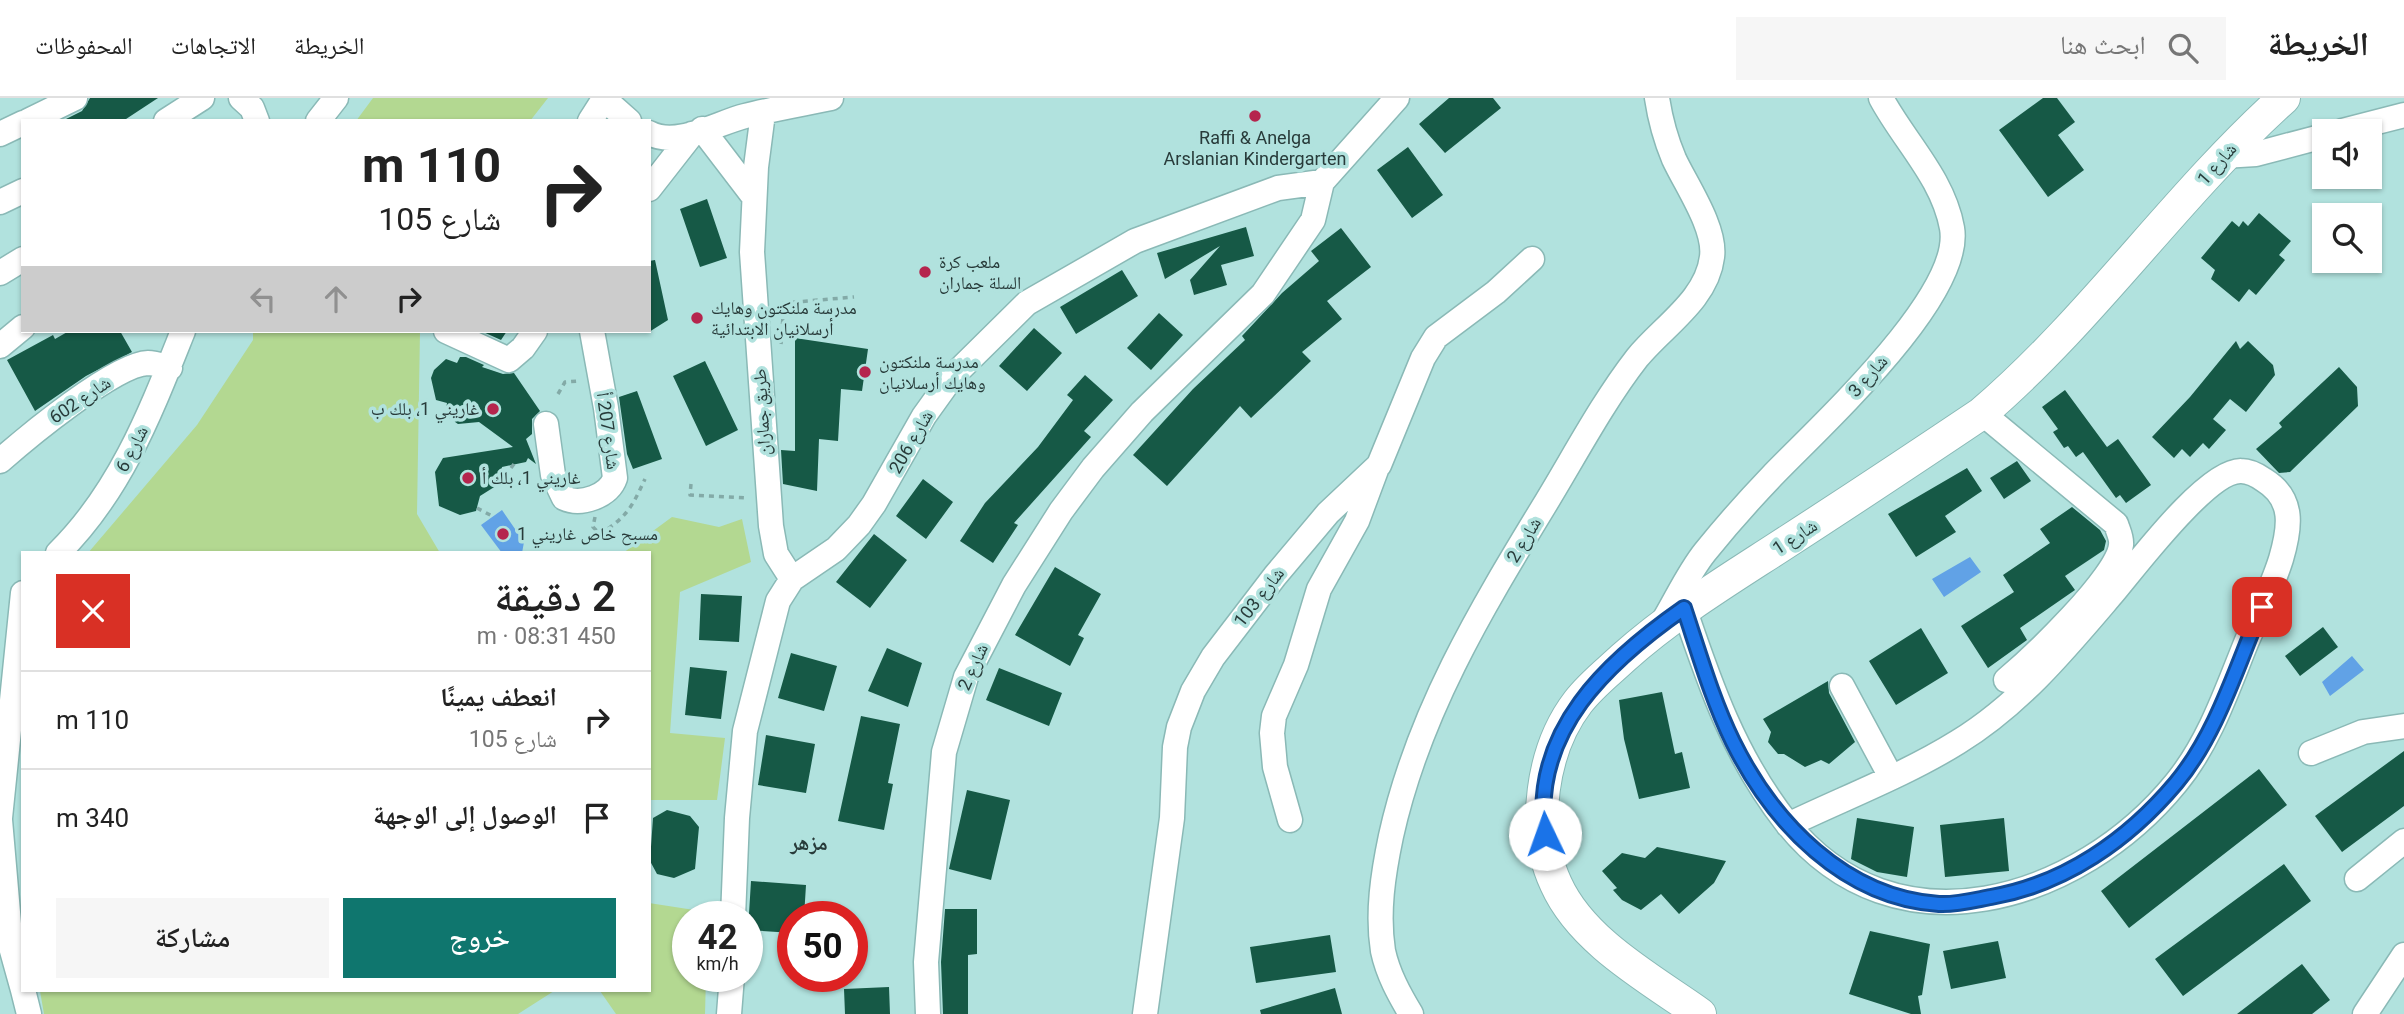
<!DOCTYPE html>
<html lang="ar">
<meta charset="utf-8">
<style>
:root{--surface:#fff;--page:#f6f6f6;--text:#222;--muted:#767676;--line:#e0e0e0;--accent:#0f766e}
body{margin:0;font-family:Roboto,"Noto Naskh Arabic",sans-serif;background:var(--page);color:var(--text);direction:rtl;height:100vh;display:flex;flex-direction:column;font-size:26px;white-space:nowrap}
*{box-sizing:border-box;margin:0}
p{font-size:23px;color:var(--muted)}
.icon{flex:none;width:38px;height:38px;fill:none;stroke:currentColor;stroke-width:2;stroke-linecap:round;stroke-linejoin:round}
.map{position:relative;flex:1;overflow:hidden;direction:ltr}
.side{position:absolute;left:21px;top:453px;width:630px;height:441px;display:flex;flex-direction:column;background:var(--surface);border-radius:0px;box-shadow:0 2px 5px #0004;direction:rtl}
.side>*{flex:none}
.guide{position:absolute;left:21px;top:21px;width:630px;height:214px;border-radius:0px;box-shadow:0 2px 5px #0004;direction:rtl;background:#fff;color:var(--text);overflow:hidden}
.tools{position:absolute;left:2312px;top:21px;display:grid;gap:14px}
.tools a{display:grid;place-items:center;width:70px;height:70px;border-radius:0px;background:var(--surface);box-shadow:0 2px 5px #0004;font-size:35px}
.speed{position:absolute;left:672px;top:803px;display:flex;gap:14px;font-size:35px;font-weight:700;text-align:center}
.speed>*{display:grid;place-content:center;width:91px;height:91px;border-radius:50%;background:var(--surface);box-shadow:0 2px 5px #0004;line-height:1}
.speed small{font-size:18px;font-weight:400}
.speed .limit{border:10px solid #d22;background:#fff;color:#111}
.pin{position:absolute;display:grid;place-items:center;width:60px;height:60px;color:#fff;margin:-30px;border-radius:14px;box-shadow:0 4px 10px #0006}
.me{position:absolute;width:77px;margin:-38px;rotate:357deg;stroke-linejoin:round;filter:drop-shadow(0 0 5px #0008)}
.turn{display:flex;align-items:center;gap:24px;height:147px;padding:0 35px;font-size:32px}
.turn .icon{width:91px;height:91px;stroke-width:2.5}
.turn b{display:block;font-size:49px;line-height:60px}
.lanes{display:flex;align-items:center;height:66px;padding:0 35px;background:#0003;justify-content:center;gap:35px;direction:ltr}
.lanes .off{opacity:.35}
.round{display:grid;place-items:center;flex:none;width:74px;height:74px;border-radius:0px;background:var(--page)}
.head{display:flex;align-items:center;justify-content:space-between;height:119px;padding:0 35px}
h1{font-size:42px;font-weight:600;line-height:52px}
.button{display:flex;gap:14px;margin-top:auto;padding:14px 35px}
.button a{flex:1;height:80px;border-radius:0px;background:var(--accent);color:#fff;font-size:28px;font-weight:600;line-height:80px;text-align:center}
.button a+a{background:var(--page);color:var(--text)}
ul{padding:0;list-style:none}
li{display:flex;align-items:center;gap:21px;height:98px;padding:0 35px;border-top:2px solid var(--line)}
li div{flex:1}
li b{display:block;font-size:26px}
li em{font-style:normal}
header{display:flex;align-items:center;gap:42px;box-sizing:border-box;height:98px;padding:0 35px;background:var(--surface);border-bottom:2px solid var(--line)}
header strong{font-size:33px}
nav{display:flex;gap:38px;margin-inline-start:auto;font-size:24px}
.search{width:490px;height:63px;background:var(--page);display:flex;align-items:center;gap:18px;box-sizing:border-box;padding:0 24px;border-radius:0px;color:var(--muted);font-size:26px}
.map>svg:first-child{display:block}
.green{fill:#b3d891}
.water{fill:#61a2e6}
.building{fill:#165946}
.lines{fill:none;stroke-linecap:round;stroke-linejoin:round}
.minor-casing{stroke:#8ab9b6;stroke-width:27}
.major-casing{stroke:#8ab9b6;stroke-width:34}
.path{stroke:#83aaa7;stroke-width:3.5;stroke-dasharray:5 5;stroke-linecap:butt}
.minor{stroke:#fff;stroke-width:24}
.major{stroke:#fff;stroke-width:32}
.route-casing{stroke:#114b97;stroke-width:18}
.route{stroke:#1a73e8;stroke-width:12}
.poi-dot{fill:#b5254d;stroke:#b1e2de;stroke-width:2.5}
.labels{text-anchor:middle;stroke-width:7;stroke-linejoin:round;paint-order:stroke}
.poi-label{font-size:18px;fill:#283b3a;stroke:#b1e2de;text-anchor:start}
.street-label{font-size:18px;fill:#283b3a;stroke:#b1e2de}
.quarter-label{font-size:21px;font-weight:bold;fill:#283b3a;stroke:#b1e2de}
</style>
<header>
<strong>الخريطة</strong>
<div class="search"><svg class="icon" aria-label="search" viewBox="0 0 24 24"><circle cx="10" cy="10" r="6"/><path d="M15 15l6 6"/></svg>ابحث هنا</div>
<nav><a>الخريطة</a><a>الاتجاهات</a><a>المحفوظات</a></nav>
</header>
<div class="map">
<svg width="2404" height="916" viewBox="0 0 2404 916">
<rect width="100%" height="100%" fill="#b1e2de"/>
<path class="green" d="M373 0H548L530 23H356Z
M253 233H420L417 416 440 455H88L197 327 253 242Z
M672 419 719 429 742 421 751 464 680 494 670 635 725 640 717 702H649V455H623Z
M649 805 707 814V819H688V878L706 879 705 916H616L600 893 649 892Z
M40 893V892L554 893 518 916H44Z"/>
<path class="water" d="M502 412 524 444 522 455H502L481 427Z
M1970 459 1981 474 1944 499 1932 481Z
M2352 558 2364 572 2330 598 2322 584Z"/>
<path class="building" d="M90 0H158L123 23H62L82 13Z
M1449 0H1493L1501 10 1445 55 1419 26Z
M2043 0H2057L2075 24 2058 37 2084 72 2048 99 1999 32Z
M1408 49 1443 97 1412 120 1377 72Z
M707 101 727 160 700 169 680 111Z
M2259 115 2291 143 2279 157 2285 162 2256 197 2249 191 2239 204 2211 181 2215 172 2201 160 2232 123 2239 129 2243 123 2248 128Z
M1246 129 1254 158 1221 167 1227 187 1194 197 1190 182 1220 148 1165 181 1157 155Z
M1341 130 1371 169 1327 203 1342 221 1302 254 1311 263 1251 320 1240 308 1167 388 1133 357 1193 291 1245 242 1242 238 1282 195 1319 163 1311 153Z
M655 162 668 222 649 234V163Z
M1122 172 1138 198 1076 236 1060 209Z
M1159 215 1183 237 1151 272 1127 250Z
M1034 230 1062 255 1027 293 999 268Z
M69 233H120L132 254 86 278 35 313 7 262 53 237 55 241Z
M481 233H507L501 242Z
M795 240 868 251 862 293 841 291 838 343 819 341 817 393 783 386 781 352 795 353Z
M2236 243 2240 251 2248 243 2273 267 2275 277 2246 314 2230 301 2213 321 2226 332 2209 351 2203 345 2190 359 2182 351 2174 360 2152 339 2190 299Z
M460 259H466L484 267 482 269 503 276 514 275 540 313 532 321V336L526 341 536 366 528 360 526 364 502 369 499 386 480 398 476 413 460 417 439 408 435 374 443 360 513 349 479 324 458 326 445 317 447 305 436 302 431 280 434 272 446 261 457 265Z
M705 263 738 332 706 348 673 278Z
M2339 269 2357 289 2358 308 2290 374 2279 375 2256 351 2282 329 2279 325Z
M1085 277 1113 302 1084 333 1091 339 1014 425 1018 427 993 465 960 443 985 405 1038 349 1073 302 1067 297Z
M2065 292 2107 349 2118 341 2151 387 2126 405 2120 397 2116 400 2083 354 2076 359 2068 348 2064 350 2053 334 2058 331 2042 309Z
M637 293 662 361 633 371 627 356 619 299Z
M2017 363 2031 383 2004 401 1990 380Z
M1967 370 1982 393 1945 418 1956 434 1916 459 1888 416Z
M923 381 953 404 926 441 896 418Z
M2072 409 2100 432 2106 443 2104 452 2065 478 2075 492 2020 530 2027 542 1988 570 1961 528 2014 494 2003 477 2050 445 2040 431Z
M874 436 907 462 870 510 836 484Z
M1055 469 1101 496 1078 537 1084 540 1070 568 1015 537Z
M701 496 742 498 739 544 699 542Z
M2323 529 2338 549 2300 578 2285 558Z
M1921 530 1948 575 1896 607 1869 563Z
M887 550 922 565 908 609 868 593Z
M791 555 837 568 824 613 778 600Z
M690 569 727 573 721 621 685 617Z
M999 570 1062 595 1049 628 986 602Z
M1828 583 1829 595 1855 644 1829 666 1821 662 1805 669 1784 656H1778L1768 644 1771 634 1763 621Z
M1662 594 1675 656 1682 654 1690 690 1639 701 1624 641 1619 602Z
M861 618 900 626 888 685 893 686 884 732 838 723Z
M766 637 815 646 806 695 758 687Z
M2404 653V708L2342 754 2315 718Z
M2259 671 2287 707 2129 830 2101 793Z
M967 692 1010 702 991 782 949 771Z
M667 712 690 718 699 729 695 771 674 780 657 776 650 763 653 720Z
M1857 720 1914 729 1907 779 1877 774 1851 761Z
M2004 720 2009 773 1945 779 1940 727Z
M1657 749 1726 763 1714 785 1679 816 1661 796 1641 812 1622 802 1613 792 1617 790 1602 773 1622 755 1645 760Z
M2284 766 2311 803 2183 898 2155 861Z
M751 783 806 787 804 819H793V835L748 832Z
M945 811H977V856L968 857V916H943L941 864Z
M1870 833 1930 846 1922 897 1918 898 1921 916H1911L1849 896Z
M1330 837 1336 874 1256 885 1250 849Z
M1998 843 2006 880 1951 891 1943 853Z
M2302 866 2330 902 2312 916H2237Z
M889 889 890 916H845L844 891Z
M1335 890 1342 916H1261L1260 912Z"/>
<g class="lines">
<g class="minor-casing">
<path id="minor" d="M241 0 252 10 257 23
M603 0 629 23
M763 15 756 69 752 154 771 428 776 456 792 481
M28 23 75 0
M166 23 202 0
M318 23 336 0
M590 23 604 1
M702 31 754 99
M2342 33 2404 17
M649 35C677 50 717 25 745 18 773 11 802 6 831 0
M0 36 23 25
M2223 58 2256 56 2324 38
M649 91 692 36
M0 104 23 93
M0 175 23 161
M446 233 509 262 523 250 535 233
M0 248 23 229
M1982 315 2116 426C2118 433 2122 440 2121 447 2118 479 2032 560 2006 582
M546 326 553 377 564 400C581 408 609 398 615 380L606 310 592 233
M0 363C26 340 115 266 148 265 155 265 163 268 170 270
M58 455C121 393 151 313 183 233
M1684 510C1710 587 1735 659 1786 724 1895 862 2080 803 2176 685 2209 645 2227 592 2246 545 2258 517 2272 490 2281 461 2290 430 2295 401 2264 382 2257 377 2249 373 2241 373 2207 372 2135 469 2112 496 2066 550 2020 606 1958 644 1905 677 1844 700 1788 727
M1664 522C1677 500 1689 474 1705 454 1726 428 1749 402 1772 378 1818 330 1964 198 1952 130 1943 80 1904 43 1881 0
M1842 588 1891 679
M2311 655 2363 634 2404 628
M0 720 23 495
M0 722 11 849 23 892
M1290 722 1275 669 1272 635 1274 618 1296 567 1319 491 1357 423 1376 372
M2357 781 2404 743
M733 819 737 720 745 633 778 503 792 481 836 451 859 427 874 406 924 318 952 279 1027 205 1135 143 1278 90 1322 84 1397 0
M23 892 29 916
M729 916 732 878
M928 916 926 864 944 654 966 579 1014 487 1061 413 1093 370 1142 314 1263 196 1313 122 1322 84
M1145 916 1172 720 1175 649 1179 629 1193 593 1213 559 1275 478 1328 415 1379 367 1423 260 1436 239 1496 194 1532 161
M1411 916C1399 896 1388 876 1383 853 1377 815 1383 776 1391 738 1418 616 1480 513 1544 408 1574 359 1602 305 1637 260 1662 229 1707 202 1712 159 1716 130 1686 87 1674 61 1666 42 1660 20 1657 0
M2365 916 2404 857"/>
</g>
<g class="major-casing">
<path id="major" d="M1700 916C1651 881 1582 844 1556 786 1530 731 1542 651 1578 604 1591 587 1608 574 1623 560 1671 517 1725 484 1779 449 1847 405 1915 360 1982 315 2093 220 2176 97 2284 0"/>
</g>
<path class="path" d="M781 246 784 205 854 199
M558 296 565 284 579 283
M499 386 514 366
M691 386 690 397 748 400
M477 410 494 419
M595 419 593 429 600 436C627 419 632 409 645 381"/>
<use href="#minor" class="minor"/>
<use href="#major" class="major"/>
</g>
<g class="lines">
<g class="route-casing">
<path id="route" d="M1545 736C1531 633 1608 563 1684 510 1699 555 1712 601 1733 644 1773 725 1845 800 1939 806 1956 807 1975 802 1991 799 2065 786 2128 742 2176 685 2217 636 2237 567 2262 509"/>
</g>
<use href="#route" class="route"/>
</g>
<g class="poi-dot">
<circle cx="1255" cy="18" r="7"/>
<circle cx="925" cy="174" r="7"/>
<circle cx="697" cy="220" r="7"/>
<circle cx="865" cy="274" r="7"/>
<circle cx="493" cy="311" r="7"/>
<circle cx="468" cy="380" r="7"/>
<circle cx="503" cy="436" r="7"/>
</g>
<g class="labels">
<g class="poi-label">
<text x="1255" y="46" text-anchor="middle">Raffi &amp; Anelga<tspan x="1255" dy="21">Arslanian Kindergarten</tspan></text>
<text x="939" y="170">ملعب كرة<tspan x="939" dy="21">السلة جماران</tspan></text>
<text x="711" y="216">مدرسة ملنكتون وهايك<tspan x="711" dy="21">أرسلانيان الابتدائية</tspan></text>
<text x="879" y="270">مدرسة ملنكتون<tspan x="879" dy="21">وهايك أرسلانيان</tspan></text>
<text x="479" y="317" text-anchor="end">غاريني 1، بلك ب</text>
<text x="482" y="386">غاريني 1، بلك أ</text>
<text x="517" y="442">مسبح خاص غاريني 1</text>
</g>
<g class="street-label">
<text transform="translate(2217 66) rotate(-49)" y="6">شارع 1</text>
<text transform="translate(1868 278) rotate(-48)" y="6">شارع 3</text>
<text transform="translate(80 302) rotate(-34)" y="6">شارع 602</text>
<text transform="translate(762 314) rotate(-93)" y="6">طريق جماران</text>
<text transform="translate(608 333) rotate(82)" y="6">شارع 207 أ</text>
<text transform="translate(911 344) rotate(-60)" y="6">شارع 206</text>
<text transform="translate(132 351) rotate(-63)" y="6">شارع 6</text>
<text transform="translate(1795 439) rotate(-33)" y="6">شارع 1</text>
<text transform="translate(1524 442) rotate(-59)" y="6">شارع 2</text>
<text transform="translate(1259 499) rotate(-52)" y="6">شارع 103</text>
<text transform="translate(973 569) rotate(-66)" y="6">شارع 2</text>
</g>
<g class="quarter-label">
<text x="809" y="752">مزهر</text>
</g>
</g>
</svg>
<div class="tools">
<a><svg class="icon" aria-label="sound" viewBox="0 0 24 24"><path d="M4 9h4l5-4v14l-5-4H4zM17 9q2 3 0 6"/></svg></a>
<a><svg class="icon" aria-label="search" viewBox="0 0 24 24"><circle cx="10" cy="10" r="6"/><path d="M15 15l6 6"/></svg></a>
</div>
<div class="speed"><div>42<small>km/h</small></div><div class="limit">50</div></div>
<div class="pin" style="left:2262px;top:509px;background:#d93025"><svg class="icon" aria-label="arrive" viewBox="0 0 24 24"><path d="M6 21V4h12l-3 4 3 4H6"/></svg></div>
<svg class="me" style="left:1545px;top:736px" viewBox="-20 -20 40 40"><circle r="19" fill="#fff"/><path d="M0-13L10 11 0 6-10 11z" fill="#1a73e8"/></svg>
<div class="guide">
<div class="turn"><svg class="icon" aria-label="right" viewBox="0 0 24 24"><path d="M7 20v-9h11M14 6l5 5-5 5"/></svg><div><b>110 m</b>شارع 105</div></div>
<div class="lanes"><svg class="icon off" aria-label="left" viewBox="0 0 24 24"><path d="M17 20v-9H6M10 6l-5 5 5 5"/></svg><svg class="icon off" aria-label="ahead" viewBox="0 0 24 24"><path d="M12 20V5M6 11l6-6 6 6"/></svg><svg class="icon" aria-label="right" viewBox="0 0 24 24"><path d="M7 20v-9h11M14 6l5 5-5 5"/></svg></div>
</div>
<section class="side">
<div class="head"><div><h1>2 دقيقة</h1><p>450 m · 08:31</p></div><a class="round" style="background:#d93025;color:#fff"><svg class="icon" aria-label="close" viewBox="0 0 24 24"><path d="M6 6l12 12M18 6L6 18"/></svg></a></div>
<ul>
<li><svg class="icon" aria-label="right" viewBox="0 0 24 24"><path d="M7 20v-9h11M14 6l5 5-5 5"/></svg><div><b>انعطف يمينًا</b><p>شارع 105</p></div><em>110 m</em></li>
<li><svg class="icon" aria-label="arrive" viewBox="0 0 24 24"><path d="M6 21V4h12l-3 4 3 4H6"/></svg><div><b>الوصول إلى الوجهة</b></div><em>340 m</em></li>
</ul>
<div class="button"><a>خروج</a><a>مشاركة</a></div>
</section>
</div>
